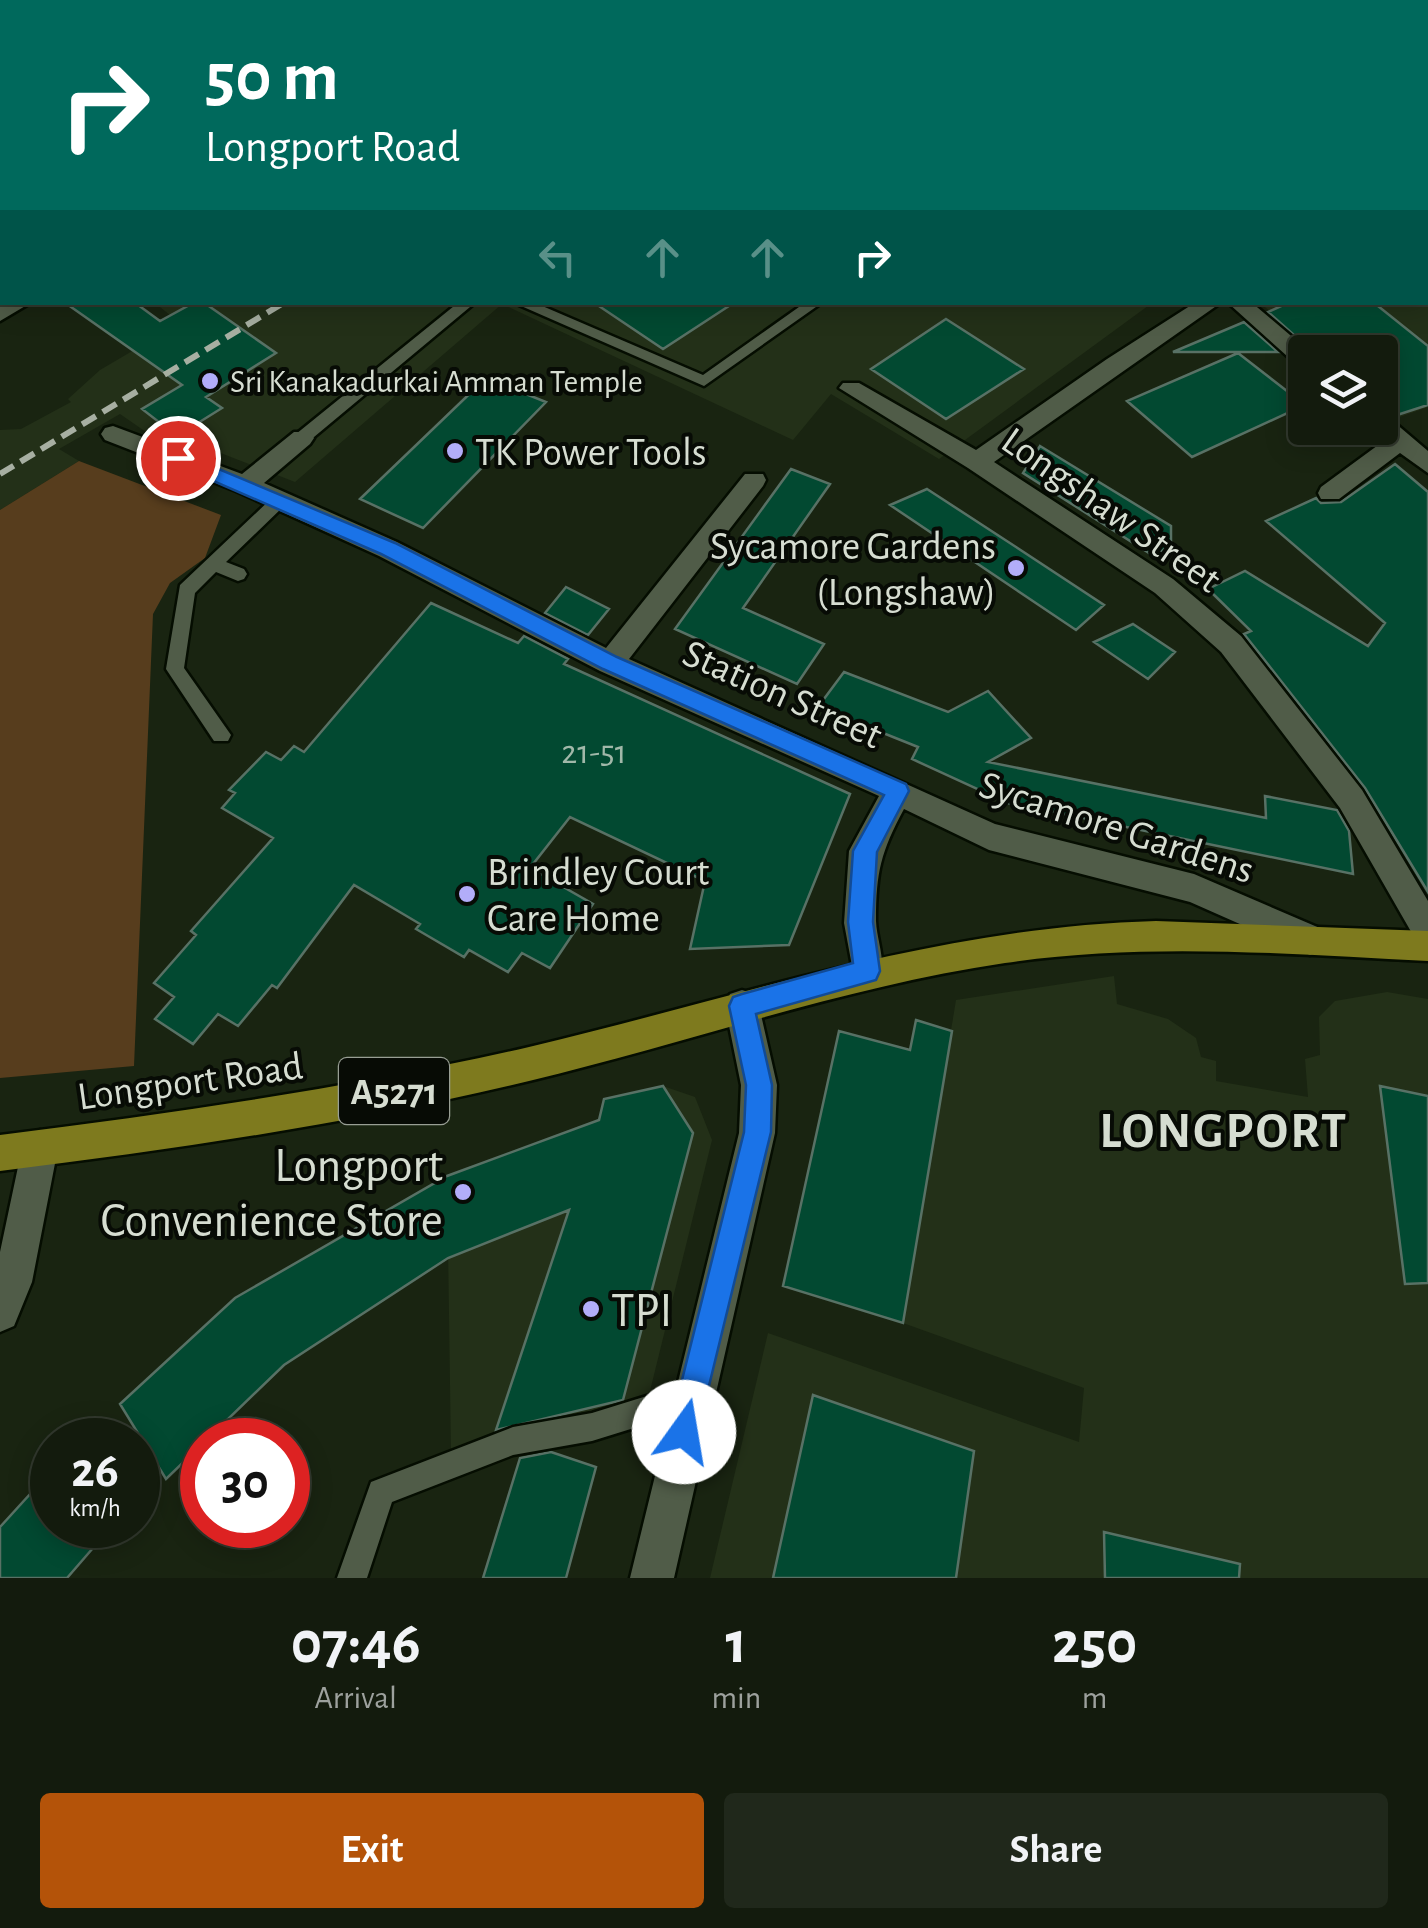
<!DOCTYPE html>
<style>
:root{--surface:#131b0d;--page:#20281b;--text:#f1f3f6;--muted:#9da19d;--line:#32392e;--accent:#b45309}
body{margin:0;font-family:"Alegreya Sans",sans-serif;background:var(--page);color:var(--text);height:100vh;display:flex;flex-direction:column;font-size:38px;white-space:nowrap}
*{box-sizing:border-box;margin:0}
p{font-size:32px;color:var(--muted)}
.icon{flex:none;width:55px;height:55px;fill:none;stroke:currentColor;stroke-width:2;stroke-linecap:round;stroke-linejoin:round}
.map{position:relative;height:1578px;overflow:hidden}
.details{display:flex;flex-direction:column;background:var(--surface);flex:1}
.details>*{flex:none}
.guide{position:absolute;left:0px;top:0px;width:1430px;height:305px;box-shadow:0 5px 25px #0003,0 0 0 2px var(--line);background:#00695c;color:#fff;overflow:hidden}
.buttons{position:absolute;left:1288px;top:335px;display:grid;gap:20px}
.buttons a{display:grid;place-items:center;width:110px;height:110px;border-radius:10px;background:var(--surface);box-shadow:0 5px 25px #0003,0 0 0 2px var(--line);font-size:50px}
.speed{position:absolute;left:30px;top:1418px;display:flex;gap:20px;font-size:50px;font-weight:700;text-align:center}
.speed>*{display:grid;place-content:center;width:130px;height:130px;border-radius:50%;background:var(--surface);box-shadow:0 5px 25px #0003,0 0 0 2px var(--line);line-height:1}
.speed small{font-size:25px;font-weight:400}
.speed .limit{border:15px solid #d22;background:#fff;color:#111}
.pin{position:absolute;display:grid;place-items:center;width:85px;height:85px;color:#fff;margin:-42px;border:5px solid #fff;border-radius:50%;box-shadow:0 2px 10px #0007}
.me{position:absolute;width:110px;margin:-55px;rotate:13deg;stroke-linejoin:round;filter:drop-shadow(0 0 8px #0008)}
.turn{display:flex;align-items:center;gap:35px;height:210px;padding:0 40px;font-size:45px}
.turn .icon{width:130px;height:130px;stroke-width:2.5}
.turn b{display:block;font-size:70px;line-height:85px}
.lanes{display:flex;align-items:center;height:95px;padding:0 40px;background:#0003;justify-content:center;gap:50px;direction:ltr}
.lanes .off{opacity:.35}
.eta{display:flex;justify-content:space-evenly;align-items:center;height:170px;text-align:center}
.eta b{font-size:60px;font-weight:700;line-height:70px}
.primary-button{display:flex;gap:20px;margin-top:auto;padding:20px 40px}
.primary-button a{flex:1;height:115px;border-radius:10px;background:var(--accent);color:#fff;font-size:40px;font-weight:700;line-height:115px;text-align:center}
.primary-button a+a{background:var(--page);color:var(--text)}
.map>svg:first-child{display:block}
.built{fill:#233018}
.green{fill:#573d1d}
.building{fill:#024931;stroke:#587165;stroke-width:2.5}
.lines{fill:none;stroke-linecap:round;stroke-linejoin:round}
.lane-casing{stroke:#050d01;stroke-width:5}
.street-casing{stroke:#050d01;stroke-width:5}
.primary-casing{stroke:#050d01;stroke-width:5}
.highway-casing{stroke:#050d01;stroke-width:35}
.lane{fill:#505c48;fill-rule:evenodd}
.street{fill:#505c48;fill-rule:evenodd}
.primary{fill:#7e7a1e;fill-rule:evenodd}
.highway{stroke:#9d8e02;stroke-width:30}
.rail-far1{stroke:#a7afa2;stroke-width:5;stroke-dasharray:12 6;stroke-linecap:butt}
.rail{stroke:#a7afa2;stroke-width:6;stroke-dasharray:16 8;stroke-linecap:butt}
.route{fill:#1a73e8;stroke:#114b97;stroke-width:2.5}
.poi-dot{fill:#b2adf9;stroke:#070b05;stroke-width:4}
.labels{text-anchor:middle;stroke-width:8;stroke-linejoin:round;paint-order:stroke}
.far-poi-label{font-size:32px;fill:#d6ddd1;stroke:#070b05;text-anchor:start}
.number-label{font-size:35px;fill:#a1b8a9}
.shield{fill:#070b05;stroke:#989e94;stroke-width:2.5}
.shield-label{font-size:38px;font-weight:bold;fill:#d6ddd1}
.poi-label{font-size:40px;fill:#d6ddd1;stroke:#070b05;text-anchor:start}
.street-label{font-size:40px;fill:#d6ddd1;stroke:#070b05}
.near-poi-label{font-size:48px;fill:#d6ddd1;stroke:#070b05;text-anchor:end}
.district-label{font-size:50px;font-weight:bold;letter-spacing:2.5px;fill:#d6ddd1;stroke:#070b05}
</style>
<div class="map">
<svg width="1428" height="1578" viewBox="0 0 1428 1578">
<rect width="100%" height="100%" fill="#192411"/>
<path class="built" d="M663 0H1105V2H658Z
M1397 0H1428V407L1397 418 1380 403V352H1320L1260 303 1428 302V2H1386Z
M155 303H1152L939 459 831 394 793 440 502 304 295 482 177 436 160 423 146 432 120 414 59 449 79 461 0 510V430L21 429 71 402 68 399 100 370 134 350 158 321 170 315Z
M1114 976 1117 1004 1168 1019 1196 1038 1201 1057 1216 1061V1081L1308 1097 1305 1059 1320 1055 1319 1017 1335 1001 1387 992 1428 999V1578H710L768 1333 1079 1442 1084 1388 903 1323 956 1000Z
M663 1086 695 1097 712 1140 648 1399 495 1434 451 1453 447 1176 599 1120 604 1099Z"/>
<path class="green" d="M79 461 221 515 205 558 170 583 153 614 134 1066 0 1078V510Z"/>
<path class="building" d="M64 302H134L160 321 195 302H203L276 353 206 397 222 408 177 436 142 409 182 385Z
M593 302H735L663 349Z
M1290 302H1373L1428 346V405L1397 415 1380 401V352H1313L1268 312Z
M946 319 1024 369 946 419 871 369Z
M1244 322 1278 352H1173Z
M1238 353 1305 405 1192 457 1127 401Z
M486 378 546 402 423 528 360 499Z
M1040 446 1171 526V543L1160 553H1149L1023 473Z
M1395 464 1428 492V892L1365 788 1244 634 1251 631 1208 589 1245 571 1368 646 1385 623 1266 521 1316 498 1321 503 1341 502Z
M791 469 830 484 743 608 824 644 797 684 675 629Z
M927 489 1016 547 1104 605 1076 630 890 505Z
M566 587 609 609 588 635 545 613Z
M431 603 518 643 524 636 568 659 564 664 850 794 789 945 690 949 705 881 570 817 530 868 593 904 550 968 522 953 508 972 469 950 464 957 416 929 420 924 354 885 277 988 272 985 238 1026 218 1014 193 1044 155 1019 174 997 154 983 196 935 191 931 273 838 222 808 235 793 229 790 266 752 281 760 294 746 304 752Z
M1133 624 1175 652 1148 679 1094 642Z
M844 672 948 712 988 691 1031 738 988 762 1266 818 1265 796 1337 810 1349 831 1353 874 1025 806 1023 810 912 759 918 747 818 707Z
M916 1020 952 1031 903 1323 783 1286 839 1031 910 1050Z
M663 1086 693 1133 623 1400 496 1430 569 1210 448 1258 284 1365 166 1479 120 1404 235 1298 447 1176 599 1120 604 1099Z
M1380 1086 1428 1096V1283L1405 1284Z
M813 1395 974 1451 956 1578H773Z
M551 1452 596 1467 566 1578H483L520 1458Z
M52 1470V1525H75L93 1548 67 1578H0V1527Z
M1104 1532 1240 1564 1239 1578H1105Z"/>
<g class="lines">
<g class="lane-casing">
<path id="lane" d="M580 0H595L596 2H582Z
M459 302H476L308 442H296V434Z
M512 302H533L703 375 806 302H823L704 386Z
M279 495 287 501 285 505 226 562 244 569 247 574 244 579 238 581 216 572 195 593 184 668 231 735 228 741H214L166 669 180 585 273 497Z
M692 1382 702 1386 706 1396 702 1406 692 1410 592 1441 513 1455 392 1502 367 1578H337L371 1482 513 1427 592 1413Z"/>
</g>
<g class="street-casing">
<path id="street" d="M5 302H32L0 321V305Z
M1196 302H1222L994 462 1173 579 1241 636 1362 790 1428 901V946L1417 942 1340 808 1221 652 1155 593 968 468 839 388 843 383H859L976 450 1107 359Z
M1227 302H1251L1310 352H1305V367L1297 365Z
M1380 415 1388 417 1428 451V473L1400 453 1339 499H1321L1318 493 1321 487 1385 440 1371 428H1380Z
M113 426 242 474 294 432H310L314 438 310 444 264 483 397 542 606 648 745 474H763L766 480 763 486 629 659 995 824 1194 874 1322 929 1326 940 1322 951 1310 955 1190 902 989 850 904 809C881 852 876 871 876 921 877 942 887 962 879 982L867 987 855 982 844 923 849 851 879 796 600 671 379 556 236 491 105 440 101 434 105 428Z
M742 990 754 994 759 1006 777 1085 775 1133 674 1578H630L739 1133 741 1085 725 1006 730 994Z
M40 1130 53 1135 58 1148 32 1282 14 1326 0 1332V1252L22 1148 27 1135Z"/>
</g>
<g class="primary-casing">
<path id="primary" d="M1156 921 1428 931V961C1288 954 1145 942 1005 963 843 987 688 1043 529 1081 355 1123 177 1149 0 1171V1135C177 1113 354 1087 529 1047 740 997 937 927 1156 921Z"/>
</g>
<g class="highway-casing">
<path id="highway" d="M36 2 41 0
M70 2 74 0
M0 22 2 21
M0 46 2 44"/>
</g>
<use href="#lane" class="lane"/>
<use href="#street" class="street"/>
<use href="#primary" class="primary"/>
<use href="#highway" class="highway"/>
<path class="rail-far1" d="M850 2 856 0"/>
<path class="rail" d="M0 474 285 302"/>
</g>
<path class="route" d="M178 452 395 543 617 657 906 784 909 791 877 852 873 922 880 971 876 980 756 1014 772 1085 771 1132 695 1443 684 1448 673 1443 669 1432 744 1132 746 1085 729 1006 733 997 742 994 853 963 848 922 853 851 884 795 603 669 381 554 172 463 169 458Z"/>
<g class="poi-dot">
<circle cx="210" cy="381" r="10"/>
<circle cx="455" cy="451" r="10"/>
<circle cx="1016" cy="568" r="10"/>
<circle cx="467" cy="894" r="10"/>
<circle cx="463" cy="1192" r="10"/>
<circle cx="591" cy="1309" r="10"/>
</g>
<g class="labels">
<g class="far-poi-label">
<text x="230" y="392">Sri Kanakadurkai Amman Temple</text>
</g>
<g class="number-label">
<text x="594" y="763">21-51</text>
</g>
<rect class="shield" x="339" y="1058" width="110" height="66" rx="8"/>
<g class="shield-label">
<text x="394" y="1104">A5271</text>
</g>
<g class="poi-label">
<text x="475" y="465">TK Power Tools</text>
<text x="996" y="559" text-anchor="end">Sycamore Gardens<tspan x="996" dy="46">(Longshaw)</tspan></text>
<text x="487" y="885">Brindley Court<tspan x="487" dy="46">Care Home</tspan></text>
</g>
<g class="street-label">
<text transform="translate(1112 509) rotate(35)" y="14">Longshaw Street</text>
<text transform="translate(783 693) rotate(24)" y="14">Station Street</text>
<text transform="translate(1117 826) rotate(18)" y="14">Sycamore Gardens</text>
<text transform="translate(190 1080) rotate(-8)" y="14">Longport Road</text>
</g>
<g class="near-poi-label">
<text x="443" y="1181">Longport<tspan x="443" dy="55">Convenience Store</tspan></text>
<text x="611" y="1326" text-anchor="start">TPI</text>
</g>
<g class="district-label">
<text x="1224" y="1147">LONGPORT</text>
</g>
</g>
</svg>
<div class="buttons">
<a><svg class="icon" aria-label="layers" viewBox="0 0 24 24"><path d="M12 4l9 5-9 5-9-5zM3 14l9 5 9-5"/></svg></a>
</div>
<div class="speed"><div>26<small>km/h</small></div><div class="limit">30</div></div>
<div class="pin" style="left:178px;top:458px;background:#d93025"><svg class="icon" aria-label="arrive" viewBox="0 0 24 24"><path d="M6 21V4h12l-3 4 3 4H6"/></svg></div>
<svg class="me" style="left:684px;top:1432px" viewBox="-20 -20 40 40"><circle r="19" fill="#fff"/><path d="M0-13L10 11 0 6-10 11z" fill="#1a73e8"/></svg>
<div class="guide">
<div class="turn"><svg class="icon" aria-label="right" viewBox="0 0 24 24"><path d="M7 20v-9h11M14 6l5 5-5 5"/></svg><div><b>50 m</b>Longport Road</div></div>
<div class="lanes"><svg class="icon off" aria-label="left" viewBox="0 0 24 24"><path d="M17 20v-9H6M10 6l-5 5 5 5"/></svg><svg class="icon off" aria-label="ahead" viewBox="0 0 24 24"><path d="M12 20V5M6 11l6-6 6 6"/></svg><svg class="icon off" aria-label="ahead" viewBox="0 0 24 24"><path d="M12 20V5M6 11l6-6 6 6"/></svg><svg class="icon" aria-label="right" viewBox="0 0 24 24"><path d="M7 20v-9h11M14 6l5 5-5 5"/></svg></div>
</div>
</div>
<section class="details">
<div class="eta">
<div><b>07:46</b><p>Arrival</p></div>
<div><b>1</b><p>min</p></div>
<div><b>250</b><p>m</p></div>
</div>
<div class="primary-button"><a>Exit</a><a>Share</a></div>
</section>
